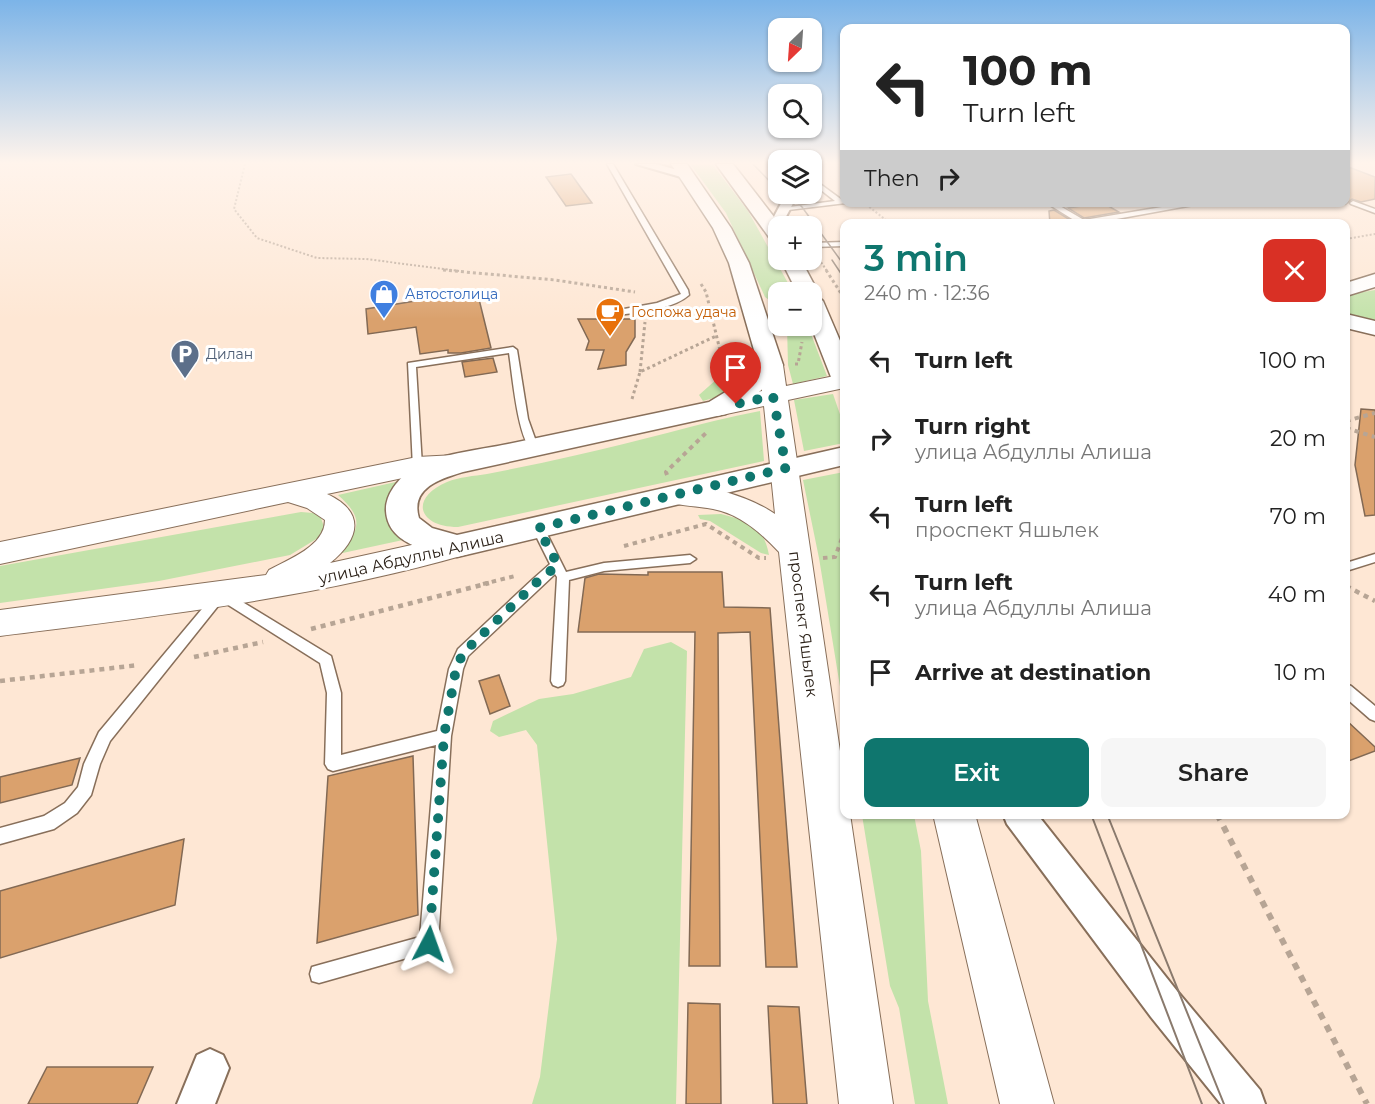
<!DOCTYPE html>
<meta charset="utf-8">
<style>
:root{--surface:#fff;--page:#f6f6f6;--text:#222;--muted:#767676;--accent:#0f766e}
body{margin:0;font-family:Montserrat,sans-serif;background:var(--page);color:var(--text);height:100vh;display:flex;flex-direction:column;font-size:22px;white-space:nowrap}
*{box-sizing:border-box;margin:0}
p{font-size:20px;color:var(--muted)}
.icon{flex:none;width:33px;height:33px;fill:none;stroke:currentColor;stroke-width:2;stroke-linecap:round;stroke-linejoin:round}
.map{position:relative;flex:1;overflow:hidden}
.drawer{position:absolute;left:840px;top:219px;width:510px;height:600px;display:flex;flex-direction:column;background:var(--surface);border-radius:12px;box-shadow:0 2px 4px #0004}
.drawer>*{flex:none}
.hud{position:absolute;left:840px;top:24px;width:510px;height:183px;border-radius:12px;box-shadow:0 2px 4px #0004;background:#fff;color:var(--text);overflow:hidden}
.needle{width:39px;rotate:205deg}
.controls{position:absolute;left:768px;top:18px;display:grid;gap:12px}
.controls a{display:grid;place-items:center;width:54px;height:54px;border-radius:12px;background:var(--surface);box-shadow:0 2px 4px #0004;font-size:30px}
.pin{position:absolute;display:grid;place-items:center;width:51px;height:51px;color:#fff;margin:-62px -26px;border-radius:50% 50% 50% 0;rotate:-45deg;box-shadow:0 0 6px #0007}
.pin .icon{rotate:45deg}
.me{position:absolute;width:66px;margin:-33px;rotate:4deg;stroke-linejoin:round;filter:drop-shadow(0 0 4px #0008)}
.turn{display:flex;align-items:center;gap:21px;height:126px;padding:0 24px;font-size:27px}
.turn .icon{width:78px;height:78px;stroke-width:2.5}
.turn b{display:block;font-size:42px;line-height:51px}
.then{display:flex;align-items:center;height:57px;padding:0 24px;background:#0003;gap:12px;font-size:22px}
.round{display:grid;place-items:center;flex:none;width:63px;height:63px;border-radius:12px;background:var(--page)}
.head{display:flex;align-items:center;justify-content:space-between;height:102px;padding:0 24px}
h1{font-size:36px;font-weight:600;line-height:45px;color:var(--accent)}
.primary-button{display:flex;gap:12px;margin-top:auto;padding:12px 24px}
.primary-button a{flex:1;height:69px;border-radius:12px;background:var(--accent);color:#fff;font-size:24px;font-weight:600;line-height:69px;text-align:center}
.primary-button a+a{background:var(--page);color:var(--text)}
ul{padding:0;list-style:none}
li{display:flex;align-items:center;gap:18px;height:78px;padding:0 24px}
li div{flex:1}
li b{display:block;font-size:22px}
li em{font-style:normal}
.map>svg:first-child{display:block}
.green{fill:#c3e2aa}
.building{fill:#daa16d;stroke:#826954;stroke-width:1.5}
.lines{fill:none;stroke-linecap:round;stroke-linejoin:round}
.lane-casing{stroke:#886f5a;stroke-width:3}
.street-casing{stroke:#886f5a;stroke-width:4}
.secondary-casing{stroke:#886f5a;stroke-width:2}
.primary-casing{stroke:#886f5a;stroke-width:3}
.path-far4{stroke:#b7a595;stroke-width:2;stroke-dasharray:2 2;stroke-linecap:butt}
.path-far3{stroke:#b7a595;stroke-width:3;stroke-dasharray:3 3;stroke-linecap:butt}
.path-far2{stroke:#b7a595;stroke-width:4;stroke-dasharray:4.5 4.5;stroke-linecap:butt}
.path-far1{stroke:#b7a595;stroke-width:4.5;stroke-dasharray:5 5;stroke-linecap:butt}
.path{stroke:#b7a595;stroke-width:6;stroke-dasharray:7 7;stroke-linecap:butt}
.lane{fill:#fff;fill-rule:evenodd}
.street{fill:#fff;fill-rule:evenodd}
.secondary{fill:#fff;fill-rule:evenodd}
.primary{fill:#fff;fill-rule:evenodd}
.tram-far1{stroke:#8a7a6d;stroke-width:1.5}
.tram{stroke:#8a7a6d;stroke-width:2}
.route{stroke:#0f766e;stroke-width:10;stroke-dasharray:0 18}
.labels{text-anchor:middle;stroke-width:6;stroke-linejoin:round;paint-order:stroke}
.far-shop-label{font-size:14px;fill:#366cbe;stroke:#fff;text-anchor:start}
.far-food-label{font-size:14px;fill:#c56008;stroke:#fff;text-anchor:start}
.far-service-label{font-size:14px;fill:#4e5e75;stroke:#fff;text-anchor:start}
.street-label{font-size:16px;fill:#2b2118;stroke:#fff}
</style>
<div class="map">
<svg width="1375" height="1104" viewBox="0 0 1375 1104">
<rect width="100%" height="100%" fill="#fee7d4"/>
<path class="green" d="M691 165H713L748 211 793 292H778V303L772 302 765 297 726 213Z
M1375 290V321H1357L1346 317V295Z
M787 326H808L827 376 793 384 788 365Z
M744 369C742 391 722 396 703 401L699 395 727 370Z
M833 394 844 426V443L804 451 794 400Z
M760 411 764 461 458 527C418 527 409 498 447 482 459 477 474 476 487 474 517 468 547 462 577 455 638 442 698 423 760 411Z
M844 472V711L819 558 803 480Z
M400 481C383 506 377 520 403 540L338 554C361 529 364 518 338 495Z
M301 512 313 513 321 518 324 527 318 538 290 555 159 581 0 603V566Z
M721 514C748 521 764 526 769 555L761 553 710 521 700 519 698 515Z
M671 642 687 651 676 1104H532L540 1077 557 939 537 745 526 730 499 737 490 731 493 721 539 699 573 694 631 677 644 649Z
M862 815H914L921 851 928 1001 948 1104H915L899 1008 890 986Z"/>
<path class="building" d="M1346 166 1375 177V199L1361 202 1352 199 1346 204Z
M571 174 581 188 592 203 566 206 546 177Z
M1103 203 1119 212 1084 218 1068 208Z
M1054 210 1072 221 1069 224H1050L1049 211Z
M477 291 491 348 461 353H448V350L420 354 416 327 368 334 366 309Z
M578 319H635V337L626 352V365L598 369 604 350H586L589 341Z
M493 358 497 372 465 377 462 362Z
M1361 409 1375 410V515L1365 516 1355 465Z
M648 572H722L724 607 770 608 797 967H766L750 632 718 633 720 966H689L695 632H578L585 578 599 574 648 575Z
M499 675 510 706 490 714 479 681Z
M1346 720 1375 747V751L1346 762Z
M413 756 418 915 317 943 328 776Z
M80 758 72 785 0 803V777Z
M184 839 175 905 0 958V891Z
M688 1003 720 1004 721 1104H686Z
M768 1006 799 1007 807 1104H773Z
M47 1067H153L137 1104H28Z"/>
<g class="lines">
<g class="lane-casing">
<path id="lane" d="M607 164H613L688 290 689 295C670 312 627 313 602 317L598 315 602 313 657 303 681 294Z
M812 178 842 200H844L846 203 780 211 779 210 782 208 835 201 812 183Z
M1353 201 1375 209V213L1351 204 1350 203Z
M1045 202H1053L1084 220 1192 202H1210L1089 224H1071L1077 222Z
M844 242V246L812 247V243Z
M513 347 517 350 528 419 538 447 537 449 533 450C518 443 512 371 509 353L416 367 422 466 421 468H413L408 363Z
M538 524 544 528 566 572 604 563 690 555 696 559 690 563 604 571 569 580 565 681 563 685 558 687 553 685 551 681 557 577 555 574 468 656 463 669 451 736 438 944 435 950 319 983 312 981 310 974 312 967 319 965 420 937 436 745 333 771 328 769 325 764 327 693 320 663 222 601 110 741 100 764 91 795 77 813 54 829 0 844V828L44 816 65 803 78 787 84 764 99 732 217 591 221 589 331 656 341 693V755L437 731 449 669 458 649 533 579 550 564 532 528Z
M1375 554V562L1346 571V563Z
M1346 684 1351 686 1375 706V721L1370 719 1346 698Z"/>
</g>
<g class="street-casing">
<path id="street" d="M636 164H656L692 174 694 176 688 179Z
M786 194H798L781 226H778V231H769L768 228Z
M1003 814H1037L1177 991 1260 1090 1265 1104H1221L1151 1017 1007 824Z
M210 1049 223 1055 229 1068 215 1104H177L197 1055Z"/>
</g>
<g class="secondary-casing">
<path id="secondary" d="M771 358 779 360 783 365 786 386 844 374V388L788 400 844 778V814H850L893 1104H839L779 552C761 533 740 514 713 509 698 506 682 506 667 502L662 495 667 488C698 480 749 496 775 514L764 406 717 416 708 413 704 408 708 403 762 391 759 365 763 360Z
M456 455 466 458 470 464 466 470 417 475 327 494C366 512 360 539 330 563L457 535 468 538 473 546 468 554C315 598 157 616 0 636V610L266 575 269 570C289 559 325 546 325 520L307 508 288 502 0 564V542L417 457Z
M933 814H975L1054 1104H1000Z"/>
</g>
<g class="primary-casing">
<path id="primary" d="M671 164H687L731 228 749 263 783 365C768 387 750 401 726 414L463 472C440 479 410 488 419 518L432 528 457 535 844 447V465L457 557C431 551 388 546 386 511 385 495 398 479 411 470 435 454 479 450 508 444 575 430 642 416 709 402L737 385 758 364 729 263 713 228Z
M716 164H733L781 226H778V242L771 240Z
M781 260H801L818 292 816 295 823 301 844 350V384L835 382 831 377 811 326 812 292H797Z
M1375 274V287L1346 296V283Z
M1346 314 1375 321V335L1346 328Z"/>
</g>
<path class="path-far4" d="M245 164 234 209 257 238 317 258 366 259 459 271
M863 202 891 224
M1346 239 1375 234
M819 259 827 271"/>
<path class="path-far3" d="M443 270 555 280 635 292
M826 270 844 298
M701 284 706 292 724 367
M795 364H798L802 342
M640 372 645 322
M632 399 640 372 716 336"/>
<path class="path-far2" d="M1346 421 1375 413
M1346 428 1375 437
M667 475 666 472 708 431
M624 546 706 524 759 558H766
M823 558 835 557 844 533
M483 584 515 576"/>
<path class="path-far1" d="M1346 586 1375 601
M311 629 489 583
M194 657 263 642
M0 681 139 665"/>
<path class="path" d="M1217 814 1367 1104"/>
<use href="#lane" class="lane"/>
<use href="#street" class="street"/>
<use href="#secondary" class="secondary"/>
<use href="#primary" class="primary"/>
<path class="tram-far1" d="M753 164 778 190
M789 194 802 207 844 265
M832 260 844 278"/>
<path class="tram" d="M1091 814 1202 1104
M1107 814 1224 1104"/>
</g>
<linearGradient id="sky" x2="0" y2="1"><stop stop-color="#7cb4e8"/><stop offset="0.51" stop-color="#fff4ec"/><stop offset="1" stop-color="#fff4ec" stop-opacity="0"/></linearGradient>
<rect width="1375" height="319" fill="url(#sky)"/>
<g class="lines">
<path class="route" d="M429 944 444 736 456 669 463 653 537 582 558 565 538 528 786 468 773 396 736 404"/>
</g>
<defs>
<g id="shop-pin" transform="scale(1.5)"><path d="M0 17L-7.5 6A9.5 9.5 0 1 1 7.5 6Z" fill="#3f7fe0" stroke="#fff"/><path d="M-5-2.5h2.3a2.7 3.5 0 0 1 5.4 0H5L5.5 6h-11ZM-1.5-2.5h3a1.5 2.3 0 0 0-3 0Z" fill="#fff"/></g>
<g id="cafe-pin" transform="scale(1.5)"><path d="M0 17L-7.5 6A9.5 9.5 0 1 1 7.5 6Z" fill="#e8710a" stroke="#fff"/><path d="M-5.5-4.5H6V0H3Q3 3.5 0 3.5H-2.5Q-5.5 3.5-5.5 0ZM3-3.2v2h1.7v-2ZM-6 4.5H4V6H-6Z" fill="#fff"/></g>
<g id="parking-pin" transform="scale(1.5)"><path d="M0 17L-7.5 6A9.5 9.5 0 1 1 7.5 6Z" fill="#5c6f8a" stroke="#fff"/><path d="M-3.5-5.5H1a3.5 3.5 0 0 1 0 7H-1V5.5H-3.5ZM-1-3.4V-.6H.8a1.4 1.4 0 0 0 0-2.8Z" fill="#fff"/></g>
</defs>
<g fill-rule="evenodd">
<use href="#shop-pin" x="384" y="294"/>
<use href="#cafe-pin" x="610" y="312"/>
<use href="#parking-pin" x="185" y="354"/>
</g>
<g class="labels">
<g class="far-shop-label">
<text x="405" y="299">Автостолица</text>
</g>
<g class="far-food-label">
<text x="631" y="317">Госпожа удача</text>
</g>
<g class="far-service-label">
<text x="206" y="359">Дилан</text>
</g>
<g class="street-label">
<text transform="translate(411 557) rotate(-13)" y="6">улица Абдуллы Алиша</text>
<text transform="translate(804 624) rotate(83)" y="6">проспект Яшьлек</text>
</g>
</g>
</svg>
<div class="controls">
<a><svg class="needle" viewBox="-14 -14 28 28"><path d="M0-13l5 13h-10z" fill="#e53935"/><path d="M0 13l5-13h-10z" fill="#767676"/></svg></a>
<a><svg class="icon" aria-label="search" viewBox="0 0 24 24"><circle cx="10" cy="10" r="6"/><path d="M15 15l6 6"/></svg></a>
<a><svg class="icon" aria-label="layers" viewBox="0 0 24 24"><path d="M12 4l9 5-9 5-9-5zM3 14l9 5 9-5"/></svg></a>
<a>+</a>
<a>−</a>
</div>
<div class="pin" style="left:736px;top:404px;background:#d93025"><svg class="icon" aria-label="arrive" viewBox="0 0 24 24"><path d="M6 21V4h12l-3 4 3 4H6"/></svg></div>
<svg class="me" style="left:429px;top:944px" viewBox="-20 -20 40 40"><path d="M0-17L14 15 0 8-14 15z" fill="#0f766e" stroke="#fff" stroke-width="4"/></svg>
<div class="hud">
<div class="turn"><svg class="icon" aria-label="left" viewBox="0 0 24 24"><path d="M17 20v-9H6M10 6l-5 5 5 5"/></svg><div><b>100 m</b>Turn left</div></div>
<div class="then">Then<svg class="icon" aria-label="right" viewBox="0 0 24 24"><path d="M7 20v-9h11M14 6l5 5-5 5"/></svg></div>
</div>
<section class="drawer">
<div class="head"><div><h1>3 min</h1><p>240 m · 12:36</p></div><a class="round" style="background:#d93025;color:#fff"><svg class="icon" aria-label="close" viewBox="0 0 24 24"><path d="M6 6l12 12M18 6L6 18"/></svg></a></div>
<ul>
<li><svg class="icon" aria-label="left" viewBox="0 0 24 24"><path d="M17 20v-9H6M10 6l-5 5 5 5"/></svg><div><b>Turn left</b></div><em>100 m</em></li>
<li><svg class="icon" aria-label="right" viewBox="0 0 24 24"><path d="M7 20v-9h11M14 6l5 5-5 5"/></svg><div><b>Turn right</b><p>улица Абдуллы Алиша</p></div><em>20 m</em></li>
<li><svg class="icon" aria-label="left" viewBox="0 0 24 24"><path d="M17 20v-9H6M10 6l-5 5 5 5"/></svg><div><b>Turn left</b><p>проспект Яшьлек</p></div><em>70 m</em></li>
<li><svg class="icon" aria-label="left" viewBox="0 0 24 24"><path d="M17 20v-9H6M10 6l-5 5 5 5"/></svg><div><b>Turn left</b><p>улица Абдуллы Алиша</p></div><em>40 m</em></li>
<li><svg class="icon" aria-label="arrive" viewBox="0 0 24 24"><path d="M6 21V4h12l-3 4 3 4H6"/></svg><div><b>Arrive at destination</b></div><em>10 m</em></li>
</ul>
<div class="primary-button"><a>Exit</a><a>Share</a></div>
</section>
</div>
